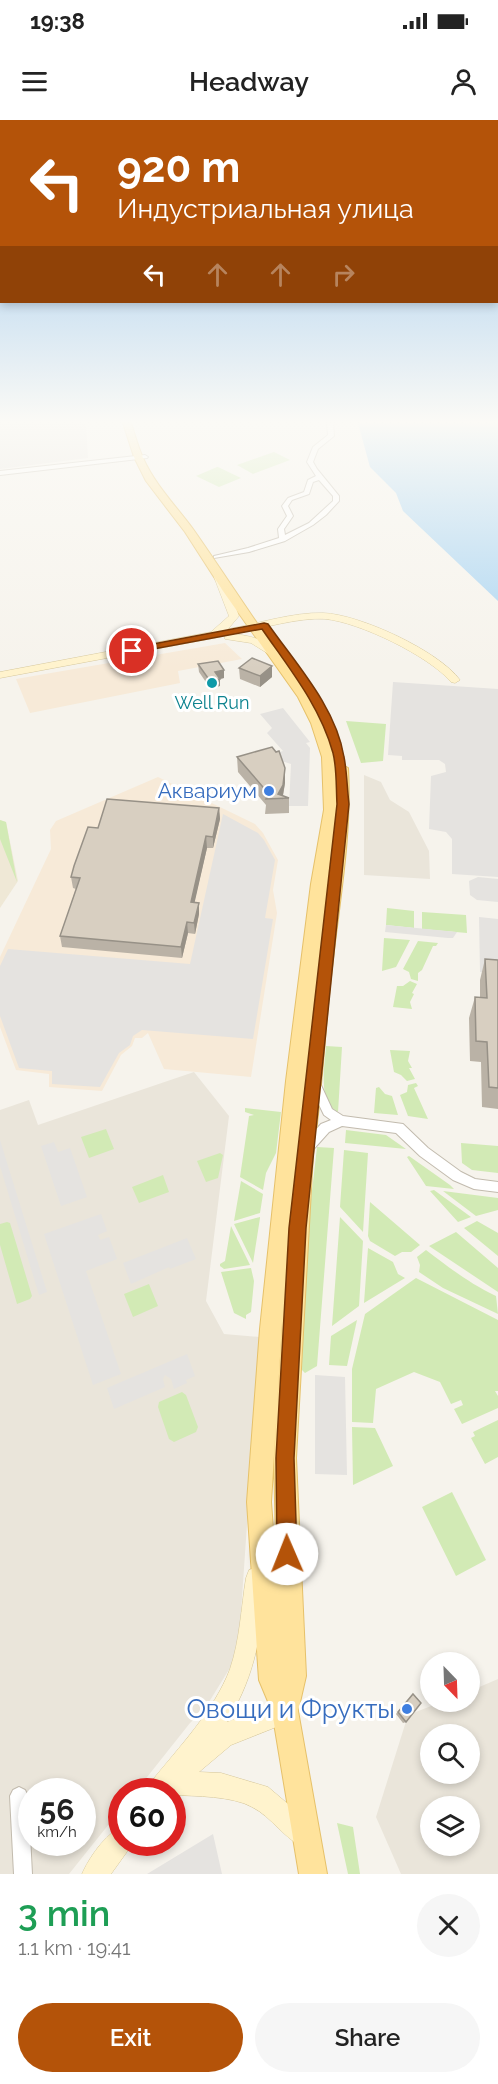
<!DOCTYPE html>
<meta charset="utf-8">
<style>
:root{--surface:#fff;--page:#f6f6f6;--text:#222;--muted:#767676;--accent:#b45309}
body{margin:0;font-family:Raleway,sans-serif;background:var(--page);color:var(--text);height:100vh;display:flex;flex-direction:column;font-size:22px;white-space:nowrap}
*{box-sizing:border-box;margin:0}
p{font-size:20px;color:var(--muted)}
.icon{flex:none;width:33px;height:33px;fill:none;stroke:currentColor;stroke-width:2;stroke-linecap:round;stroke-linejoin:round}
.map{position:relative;height:1754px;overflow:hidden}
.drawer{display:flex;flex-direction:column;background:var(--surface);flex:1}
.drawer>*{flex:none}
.hud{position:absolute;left:0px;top:0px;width:498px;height:183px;box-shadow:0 3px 9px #0003;background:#b45309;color:#fff;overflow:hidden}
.needle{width:39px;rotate:157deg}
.fabs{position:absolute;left:420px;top:1532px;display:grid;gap:12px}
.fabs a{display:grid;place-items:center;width:60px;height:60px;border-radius:50%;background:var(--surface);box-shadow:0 3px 9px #0003;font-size:30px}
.speed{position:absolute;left:18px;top:1658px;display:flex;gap:12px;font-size:30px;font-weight:700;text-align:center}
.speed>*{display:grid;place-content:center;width:78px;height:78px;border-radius:50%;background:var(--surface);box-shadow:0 3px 9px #0003;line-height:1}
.speed small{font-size:15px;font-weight:400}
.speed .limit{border:9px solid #d22;background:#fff;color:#111}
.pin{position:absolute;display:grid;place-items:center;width:51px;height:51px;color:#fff;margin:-26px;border:3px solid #fff;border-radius:50%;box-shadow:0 2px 6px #0007}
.me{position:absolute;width:66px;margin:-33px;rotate:359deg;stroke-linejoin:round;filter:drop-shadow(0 0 4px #0008)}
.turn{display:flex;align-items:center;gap:21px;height:126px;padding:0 18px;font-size:27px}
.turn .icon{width:78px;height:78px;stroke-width:2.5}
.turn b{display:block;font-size:42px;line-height:51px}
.lanes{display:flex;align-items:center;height:57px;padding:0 18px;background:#0003;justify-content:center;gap:30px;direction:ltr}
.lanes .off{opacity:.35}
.round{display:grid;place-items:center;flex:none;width:63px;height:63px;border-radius:32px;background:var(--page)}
.headline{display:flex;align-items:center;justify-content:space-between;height:102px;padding:0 18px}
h1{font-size:36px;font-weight:600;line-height:45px;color:#1e9e55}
.button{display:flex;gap:12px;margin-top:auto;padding:12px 18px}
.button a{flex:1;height:69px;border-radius:36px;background:var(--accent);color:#fff;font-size:24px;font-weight:600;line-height:69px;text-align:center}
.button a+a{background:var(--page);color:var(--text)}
.status{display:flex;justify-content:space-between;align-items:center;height:42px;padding:0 30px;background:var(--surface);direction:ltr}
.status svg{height:16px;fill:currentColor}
header{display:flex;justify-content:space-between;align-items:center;height:78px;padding:0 18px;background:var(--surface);font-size:27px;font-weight:600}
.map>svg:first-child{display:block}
.residential{fill:#eae5da;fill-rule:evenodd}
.commercial{fill:#f7ead8}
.industrial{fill:#e6e2dd}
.education{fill:#efe8d6}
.green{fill:#d2eab5}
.parking{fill:#e5e3e0}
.water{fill:#a9d4f2}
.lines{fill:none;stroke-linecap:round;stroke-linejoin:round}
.street-casing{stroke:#c2bbae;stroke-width:2}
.secondary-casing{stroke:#d6c79b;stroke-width:1}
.primary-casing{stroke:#e6c16a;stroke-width:2}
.street{fill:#fff;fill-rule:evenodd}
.secondary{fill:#fff3cd;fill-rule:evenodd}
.primary{fill:#ffe39c;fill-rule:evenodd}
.wall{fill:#bab2a6}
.shaded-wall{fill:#979187}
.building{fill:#d8cfc1;stroke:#979187;stroke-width:1.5}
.route{fill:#b45309;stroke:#753606;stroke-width:1.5}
.culture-dot{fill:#0f9aa8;stroke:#fff;stroke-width:2}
.shop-dot{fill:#3f7fe0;stroke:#fff;stroke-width:2}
.labels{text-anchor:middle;stroke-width:6;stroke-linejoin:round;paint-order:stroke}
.far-culture-label{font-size:18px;fill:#0d838f;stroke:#fff}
.shop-label{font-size:21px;fill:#366cbe;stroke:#fff;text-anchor:end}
.near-shop-label{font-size:26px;fill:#366cbe;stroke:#fff;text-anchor:end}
</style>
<div class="status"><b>19:38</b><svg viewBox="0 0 49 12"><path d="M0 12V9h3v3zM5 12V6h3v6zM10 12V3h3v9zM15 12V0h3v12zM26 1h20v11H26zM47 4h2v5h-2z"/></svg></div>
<header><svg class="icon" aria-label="menu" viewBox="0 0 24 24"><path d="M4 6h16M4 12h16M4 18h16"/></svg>Headway<svg class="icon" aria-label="person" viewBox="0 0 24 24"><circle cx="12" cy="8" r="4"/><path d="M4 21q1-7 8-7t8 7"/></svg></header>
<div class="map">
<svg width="498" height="1754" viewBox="0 0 498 1754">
<rect width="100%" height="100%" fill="#f6f3ec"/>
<path class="residential" d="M364 655 381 662 390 680 409 692 429 731 430 759 364 755Z
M194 952 229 996 206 1181 224 1214 260 1217 238 1535 204 1590 190 1603 136 1671H122L121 1689 69 1754H0V990L29 980 38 1005ZM32 1671H82V1722H32Z
M498 1559V1754H401L376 1697 408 1595 444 1581H470V1571ZM430 1614H470V1653H430ZM430 1686H470V1725H430Z"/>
<path class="commercial" d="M225 523 242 539 178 551 180 563 30 593 16 559Z
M158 657 255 704 263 713 278 740 273 770 277 793 251 957 164 949 148 913 142 918H135L132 926 121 935 102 971 49 967V954L16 950 0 907V837L51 729 50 710 56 701Z"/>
<path class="industrial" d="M0 303H86L88 338 0 349Z"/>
<path class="education" d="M0 700 6 702 18 761 0 788Z"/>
<path class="green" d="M274 332 290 340 253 354 237 345Z
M217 347H218L241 358 219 367 196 356Z
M346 601 386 604 383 641 361 643Z
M0 700 6 702 17 762 0 719Z
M387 788 414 791V808L386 805Z
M422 792 466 795 467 813 422 809Z
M384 818 410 820 396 847 382 851Z
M418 821 438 823 436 826H433L422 850 418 853V861L411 859 409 852 403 849Z
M410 861 417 864 412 873 414 874 410 882 412 889 393 887 397 866H403Z
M326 926 342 927 338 992C317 982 325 946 326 926Z
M390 930 410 931 408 941 412 948H409L415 959 407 961 401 955 394 952Z
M416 963 418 966 414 968 428 999 408 996 400 975 407 972 408 965Z
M379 967 385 974 392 976 398 995 374 993 376 968Z
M245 988 281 992 276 1033 266 1053 263 1070 240 1057 249 996 254 995 245 992Z
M106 1009 114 1029 89 1038 81 1017Z
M346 1010 386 1015 406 1029 345 1023Z
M461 1023 498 1026V1053L472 1050 462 1043Z
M317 1027 334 1028 317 1246 305 1253 302 1250 303 1150Z
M344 1030 368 1033 363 1112 340 1087Z
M220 1033 223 1035 218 1058 206 1062 197 1041Z
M409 1036 450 1065 454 1069 426 1066 407 1037Z
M163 1055 169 1072 139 1083 132 1067Z
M241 1061 263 1074 260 1093 234 1101Z
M434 1070 471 1097 458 1102 430 1071Z
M443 1071 498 1078V1090L476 1096Z
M370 1082 420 1125 411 1132H402L395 1136 370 1121 368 1116Z
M260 1097V1098L253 1143 234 1104Z
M340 1097 363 1121 359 1186 332 1206Z
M477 1101 498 1113V1136L464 1108Z
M7 1102 10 1103 32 1176 30 1179 17 1184 0 1125V1104Z
M231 1106 250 1145 224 1149 220 1146V1144L225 1141Z
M456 1112 498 1148V1172L429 1126Z
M368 1128 393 1142 398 1154 405 1158 364 1183Z
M426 1130C451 1149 469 1163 496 1176L498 1194 443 1168 419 1152 420 1145 417 1137Z
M251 1148 254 1161 251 1192 246 1195V1199L234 1193 221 1152Z
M416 1158 498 1200V1271H495L498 1276V1288L462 1304 454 1289 463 1285 461 1280 451 1284 440 1262 414 1252 376 1269 373 1303 352 1302V1249L365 1194Z
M149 1164 158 1186 133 1197 124 1174Z
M357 1200 347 1246 329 1245 331 1216Z
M182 1272 186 1275 198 1307 196 1312 174 1322 169 1319 158 1287 159 1282Z
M498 1300V1337L485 1344 471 1318 475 1316 473 1312Z
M352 1307 375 1308 393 1346 353 1365Z
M452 1372 486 1440 456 1456 422 1387Z
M337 1703 353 1707 360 1754H348Z"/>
<path class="parking" d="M393 562 498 569V757L452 754V719L446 712 429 709 431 656 446 652 445 644 439 640H402V636L388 635Z
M283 588 310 622 306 623 310 628 308 686H289L291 644 266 636 283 631 267 613 272 608 260 594Z
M223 694 258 713 264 720 275 740 265 798 273 799 253 919 142 910 133 916 130 925 119 933 100 967 52 964V951L19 948 0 896V846L8 829 190 844Z
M478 757 498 759V782L477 780 470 775 469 761Z
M479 797 498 799V853L480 852Z
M386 805 457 812 453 818H448L385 812Z
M0 1020 47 1172 39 1175 0 1046Z
M54 1022 58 1032 70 1028 87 1077 61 1086 41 1026Z
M101 1094 107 1111 98 1115 100 1120 109 1117 117 1139 86 1151 121 1254 93 1265 44 1114Z
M187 1118 196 1139 170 1149 169 1147 131 1164 123 1143Z
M187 1234 195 1256 186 1260 187 1263 174 1269 171 1259 165 1255 163 1259 165 1267 114 1289 107 1268Z
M315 1255 345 1257 347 1355 315 1354Z
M213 1714 222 1754H147Z"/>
<path class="water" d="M358 303H498V481L403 391 396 373 370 347Z"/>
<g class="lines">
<g class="street-casing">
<path id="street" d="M327 303H333L334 316 318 329 313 342 317 349 339 376V381L326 395 313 405 285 421 249 432 214 438V436L248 428 279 418 278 409 287 396 282 386 288 378 304 372 308 360 316 356 307 342 313 327 328 315ZM319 360 333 376V381L309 403 285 415 284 409 293 396 288 386 292 380 309 374 313 362Z
M145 335 148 337 147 338 0 355V351Z
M316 961 320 963 332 989 343 996 403 1004 428 1028 461 1052 475 1059 498 1062V1072L474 1069 453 1060 420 1036 396 1013 342 1006 329 1012 311 1032 307 1033 303 1032 301 1028 303 1024 321 1004 331 1000 324 995 310 966 312 963Z
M19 1667 25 1670 28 1676 32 1754H14L10 1676 13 1670Z"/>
</g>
<g class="secondary-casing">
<path id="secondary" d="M219 454 224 457 239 496 228 509C257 504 293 492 323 493 359 494 439 531 460 560L455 563 451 562C429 536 359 502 325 499 300 497 259 509 234 514 252 516 268 520 280 535L275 538 251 523 225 519V516L0 558V552L211 512 229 496 214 457Z
M257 1447 265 1450 268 1458C260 1515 257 1552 227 1602L285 1579 294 1582 297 1591 294 1600 231 1625 199 1652 221 1653 268 1667 314 1706 318 1715 314 1724 305 1728C284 1719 272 1697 252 1687 233 1676 195 1676 172 1675V1671H147L151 1662C179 1627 214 1591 230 1549 240 1520 241 1488 246 1458L249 1450Z
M122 1707V1722H134L111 1754H82C89 1738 105 1714 122 1707Z"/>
</g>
<g class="primary-casing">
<path id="primary" d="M123 303H131C135 315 138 327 143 338 155 365 176 386 193 409 219 446 244 485 270 522 295 556 334 602 336 646L341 644 348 648C352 718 338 788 331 857 324 916 322 975 313 1034L296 1338 306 1556 298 1591 327 1754H299L272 1591 259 1560 247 1382 260 1209 286 961 311 764 324 690 322 637 311 603 298 577 223 471 185 412 146 361 134 337ZM332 728 331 736 319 820ZM282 1203 274 1338 277 1463 271 1382 282 1209Z"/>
</g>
<use href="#street" class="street"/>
<use href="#secondary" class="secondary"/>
<use href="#primary" class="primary"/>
</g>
<path class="wall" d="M198 544 224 558 220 559V566L210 568 199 552Z
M272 546V557L260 567 240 559 239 548Z
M237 637 285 663 283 676 289 678V693L265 694 266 685 238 652Z
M219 688 220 699 213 728H207L194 783 199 794 195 814 188 813 182 838 62 827 60 816 76 769 73 768 71 757 98 708Z
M485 839 498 840V989L482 987 481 942 470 941 469 898 475 877 480 878V860Z
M413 1574 406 1602 403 1603 396 1594Z"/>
<path class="shaded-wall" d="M272 546V557L260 567V556Z
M224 550V558L215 560V552Z
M220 559V566L210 568V561Z
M285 648V663L282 680 283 678 278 674Z
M219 688 220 699 213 728V717Z
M206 716 207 728 192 794 191 782Z
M199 783V794L195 814 194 803Z
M187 802 188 813 182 838 181 827Z"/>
<path class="building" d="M252 538 272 546 260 556 239 548Z
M218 541 224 550 215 552 220 559 210 561 198 544Z
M272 627 276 632 279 631 285 648 283 665 278 674 289 678 266 679 269 674 237 637Z
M107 679 219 688 213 717 206 716 191 782 199 783 194 803 187 802 181 827 60 816 80 758 71 757 74 746 88 707 98 708Z
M485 839 498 840V968L489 967 487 922 476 921 475 877 487 878Z
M413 1574 421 1583 406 1602 398 1592Z"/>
<linearGradient id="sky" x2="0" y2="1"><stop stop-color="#8fc1ec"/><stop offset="0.55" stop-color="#fbfaf6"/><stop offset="1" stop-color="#fbfaf6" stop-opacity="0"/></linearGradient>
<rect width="498" height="549" fill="url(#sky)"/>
<path class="route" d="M264 503 268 504C296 544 336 587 344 637 347 652 347 668 349 684L306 1108 294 1338 297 1434 294 1441 287 1444 280 1441 277 1434 276 1338 289 1108 337 684C336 668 337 649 333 633 320 586 289 548 262 509L132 533 127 531 132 528Z"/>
<circle class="culture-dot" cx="212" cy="563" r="6"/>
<g class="shop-dot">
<circle cx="269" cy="671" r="6"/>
<circle cx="407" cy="1589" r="6"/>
</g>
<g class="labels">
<g class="far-culture-label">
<text x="212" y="589">Well Run</text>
</g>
<g class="shop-label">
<text x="257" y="678">Аквариум</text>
</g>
<g class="near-shop-label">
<text x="395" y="1598">Овощи и Фрукты</text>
</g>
</g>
</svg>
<div class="fabs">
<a><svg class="needle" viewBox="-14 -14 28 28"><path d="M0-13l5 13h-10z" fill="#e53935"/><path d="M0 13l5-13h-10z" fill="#767676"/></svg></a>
<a><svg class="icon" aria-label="search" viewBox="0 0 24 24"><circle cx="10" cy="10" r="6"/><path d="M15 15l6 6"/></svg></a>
<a><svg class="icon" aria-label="layers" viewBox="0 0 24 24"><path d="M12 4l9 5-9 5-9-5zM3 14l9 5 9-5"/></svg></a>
</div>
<div class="speed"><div>56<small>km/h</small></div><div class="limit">60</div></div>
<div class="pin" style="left:132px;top:531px;background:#d93025"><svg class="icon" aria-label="arrive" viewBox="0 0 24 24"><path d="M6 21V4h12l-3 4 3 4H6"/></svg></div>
<svg class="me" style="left:287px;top:1434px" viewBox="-20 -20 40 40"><circle r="19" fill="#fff"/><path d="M0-13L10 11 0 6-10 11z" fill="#b45309"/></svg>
<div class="hud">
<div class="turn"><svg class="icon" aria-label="left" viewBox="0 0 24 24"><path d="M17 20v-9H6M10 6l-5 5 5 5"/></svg><div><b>920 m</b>Индустриальная улица</div></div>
<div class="lanes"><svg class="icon" aria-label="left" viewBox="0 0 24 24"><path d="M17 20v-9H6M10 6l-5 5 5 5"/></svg><svg class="icon off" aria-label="ahead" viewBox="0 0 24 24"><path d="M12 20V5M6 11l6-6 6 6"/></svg><svg class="icon off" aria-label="ahead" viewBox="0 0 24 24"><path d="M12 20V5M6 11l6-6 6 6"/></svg><svg class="icon off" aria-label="right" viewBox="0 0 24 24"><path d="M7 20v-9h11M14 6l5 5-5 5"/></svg></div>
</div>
</div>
<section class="drawer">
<div class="headline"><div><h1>3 min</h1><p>1.1 km · 19:41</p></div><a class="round"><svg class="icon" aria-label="close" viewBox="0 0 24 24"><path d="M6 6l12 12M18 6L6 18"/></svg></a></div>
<div class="button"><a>Exit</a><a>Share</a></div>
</section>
